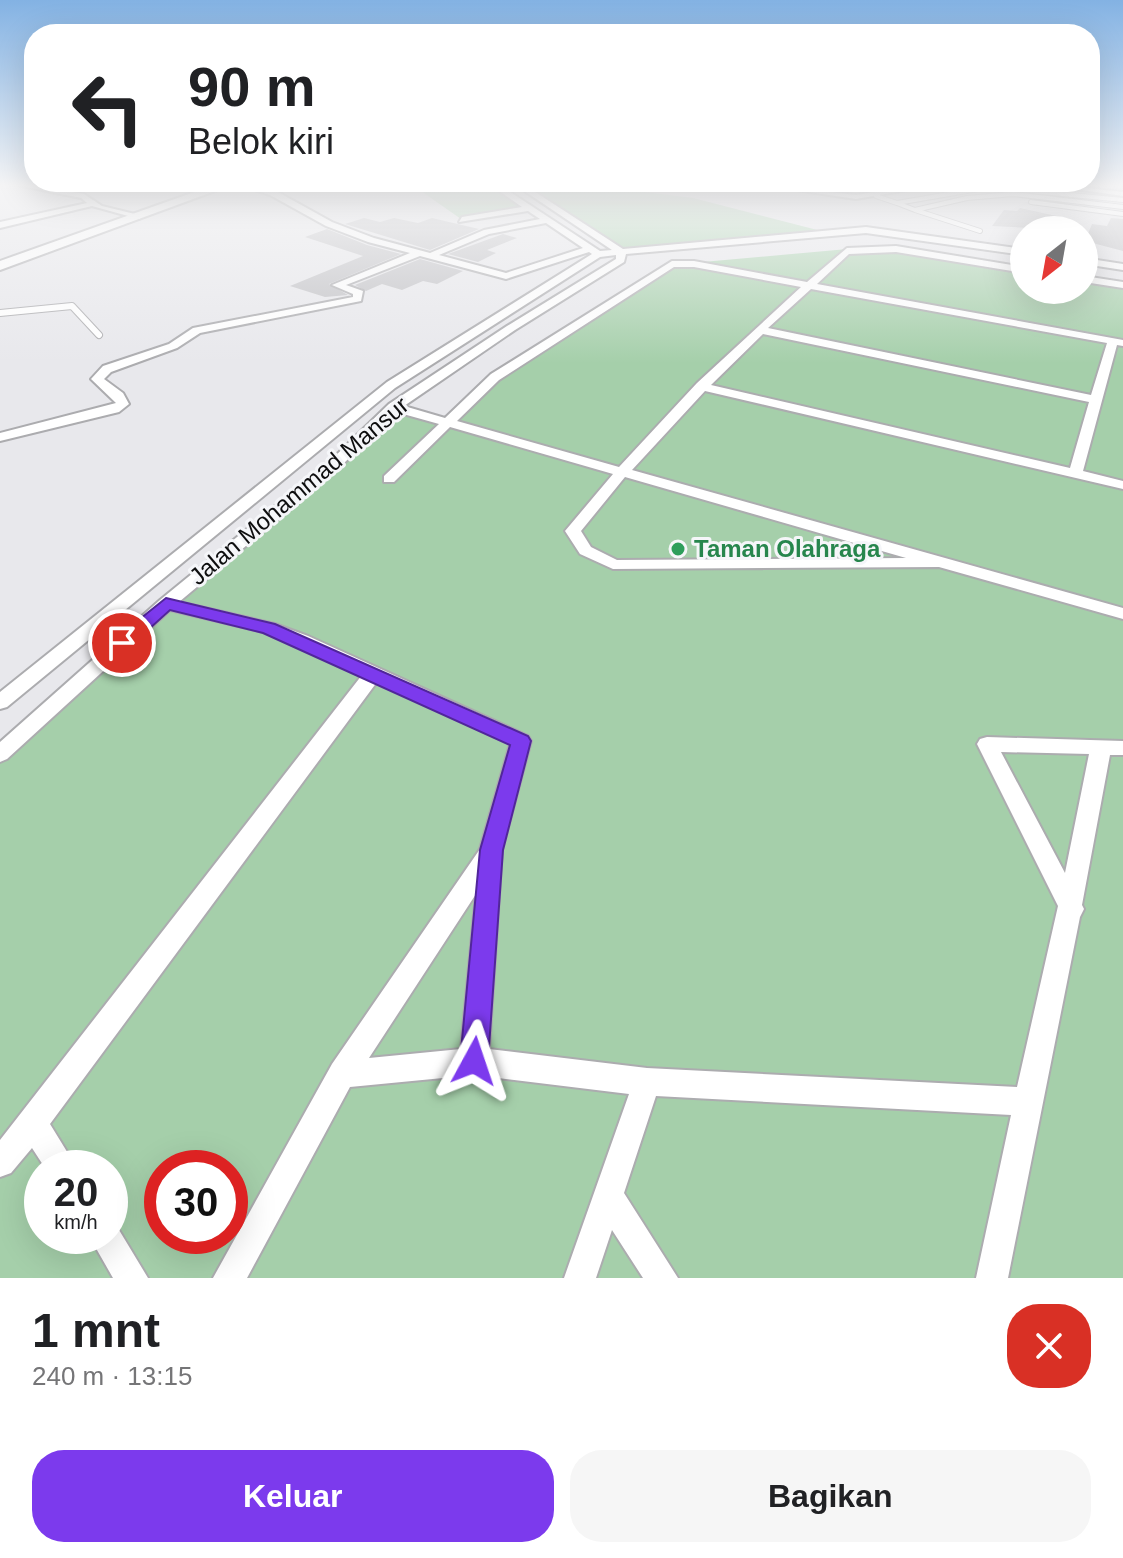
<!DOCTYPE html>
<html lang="id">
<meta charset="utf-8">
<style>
:root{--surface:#fff;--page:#f6f6f6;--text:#202124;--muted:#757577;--accent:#7c3aed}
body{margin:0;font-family:Arial,sans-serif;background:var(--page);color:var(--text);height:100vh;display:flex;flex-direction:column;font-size:30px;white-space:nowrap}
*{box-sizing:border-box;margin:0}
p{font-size:26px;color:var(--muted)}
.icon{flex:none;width:44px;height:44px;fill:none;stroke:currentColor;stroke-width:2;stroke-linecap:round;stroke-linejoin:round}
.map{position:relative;height:1278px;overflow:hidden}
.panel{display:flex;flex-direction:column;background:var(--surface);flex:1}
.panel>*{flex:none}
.hud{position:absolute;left:24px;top:24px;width:1076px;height:168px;border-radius:32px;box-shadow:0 8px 32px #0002;background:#fff;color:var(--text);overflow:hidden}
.needle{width:52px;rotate:211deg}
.buttons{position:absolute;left:1010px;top:216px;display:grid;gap:16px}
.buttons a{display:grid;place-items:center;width:88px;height:88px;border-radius:50%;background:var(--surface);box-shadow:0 8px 32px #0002;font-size:40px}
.speed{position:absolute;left:24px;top:1150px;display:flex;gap:16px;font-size:40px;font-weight:700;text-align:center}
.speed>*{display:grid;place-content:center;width:104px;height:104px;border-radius:50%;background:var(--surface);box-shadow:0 8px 32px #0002;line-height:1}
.speed small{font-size:20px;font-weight:400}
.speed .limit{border:12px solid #d22;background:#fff;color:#111}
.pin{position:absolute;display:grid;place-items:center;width:68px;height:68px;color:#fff;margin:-34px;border:4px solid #fff;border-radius:50%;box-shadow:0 2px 8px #0007}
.me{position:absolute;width:88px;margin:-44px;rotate:5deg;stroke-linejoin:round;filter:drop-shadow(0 0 6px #0008)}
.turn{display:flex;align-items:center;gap:28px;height:168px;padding:0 32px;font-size:36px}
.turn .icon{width:104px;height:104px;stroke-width:2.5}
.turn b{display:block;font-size:56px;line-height:68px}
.round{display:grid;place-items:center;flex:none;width:84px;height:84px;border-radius:32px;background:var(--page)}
.head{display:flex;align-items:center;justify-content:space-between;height:136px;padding:0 32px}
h1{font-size:48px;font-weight:800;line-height:60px}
.cta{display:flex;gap:16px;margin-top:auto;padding:16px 32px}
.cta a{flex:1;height:92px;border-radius:32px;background:var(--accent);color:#fff;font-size:32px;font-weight:800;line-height:92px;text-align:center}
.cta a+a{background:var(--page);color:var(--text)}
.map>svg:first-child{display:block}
.green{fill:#a5cfaa;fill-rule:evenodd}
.building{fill:#c0c0c4}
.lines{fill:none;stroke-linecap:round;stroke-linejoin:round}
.service-far1-casing{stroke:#acacaf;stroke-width:6}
.service-casing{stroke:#acacaf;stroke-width:8}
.minor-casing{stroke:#acacaf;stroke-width:4}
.primary-casing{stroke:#acacaf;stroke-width:4}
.service-far1{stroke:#fff;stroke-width:4}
.service{stroke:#fff;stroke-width:6}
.minor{fill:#fff;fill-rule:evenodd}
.primary{fill:#fff;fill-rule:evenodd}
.route{fill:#7c3aed;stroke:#51269a;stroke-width:2}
.leisure-dot{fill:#2e9e5b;stroke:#f5f6f9;stroke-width:3}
.labels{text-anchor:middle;stroke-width:6;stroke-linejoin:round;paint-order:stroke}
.street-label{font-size:24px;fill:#0e0e0f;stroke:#f5f6f9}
.leisure-label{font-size:24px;font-weight:bold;fill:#27864d;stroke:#f5f6f9;text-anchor:start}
</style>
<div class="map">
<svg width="1123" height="1278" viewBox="0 0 1123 1278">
<rect width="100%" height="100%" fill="#e8e8ec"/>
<path class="green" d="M411 184H493L530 207 461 219Z
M606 187 693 198 829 233 621 252 525 188Z
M870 247 1024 270V290H1084V279L1123 285V1278H0V752L394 407 444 422 471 397 669 265ZM42 1168H110V1236H42ZM162 1168H230V1236H162Z"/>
<path class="building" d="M1020 208 1070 219 1069 230 992 226 1004 210 1017 211Z
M364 218 380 222 394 218 418 223 432 218 479 229 430 250 345 224Z
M1111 218 1123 219V251L1085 241 1092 224 1107 226Z
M327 229 367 245 401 254 329 284 348 295 325 297 290 286 363 256 305 237Z
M503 234 517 238 487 250 496 253 478 262 448 254Z
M420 259 463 271 437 284 423 281 402 290 382 284 366 291 355 285Z"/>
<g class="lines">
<g class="service-far1-casing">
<path id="service-far1" d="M876 196 897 203
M1031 202 1123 214
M915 210 897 203 990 187 1123 200
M980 231 915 210 967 198 1013 194 1123 207"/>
</g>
<g class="service-casing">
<path id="service" d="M0 313 72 306 99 335"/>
</g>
<g class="minor-casing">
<path id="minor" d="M12 184H29L84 194 102 206 143 216 139 219 92 206 0 228V222L87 203 81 198Z
M236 184H249L276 191 332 222 374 238 430 253 484 230 540 219 528 211 459 222 462 217 522 207 489 184H498L600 251 612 250 514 184H523L623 249 866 227 1024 249V255L866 233 626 254 624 262 515 330 404 406 445 418 491 374 672 261H694L807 282 847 248 896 246 1024 267V273L896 252 849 254 817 284 1123 340V346L1117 345 1083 471 1123 481V489L705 391 632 470 1123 608V619L939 567 613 569 580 554 565 531 613 474 450 427 394 482H384V476L439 424 396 412 340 467 179 602 275 624 308 636 528 736 531 741 502 850 489 1049 647 1068 1017 1087 1058 906 977 744 980 739 987 737 1123 741V755H1110L1082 905 1084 909 1080 917 1008 1278H976L1011 1115 656 1096 624 1193 678 1278H643L612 1230 596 1278H564L629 1094 474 1075 350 1087 247 1278H213L332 1064 480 849 510 744 377 682 50 1124 77 1168H45L32 1148 11 1173 0 1177V1140L362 675 264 632 170 610 7 759 0 762V742L160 600 330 461 389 404 507 326 616 259V255L600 257 395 388 7 707 0 709V692L387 382 592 254 589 252 506 279 420 256 346 285 363 291 361 301 200 333 177 348 111 372 104 379 123 393 129 404 119 412 0 441V433L116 403 91 379 103 366 169 344 193 328 353 297V294L332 285 410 253 368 242 326 226 270 195ZM546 223 583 248 506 273 439 255 489 234ZM674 267H694L801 287 697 383 619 467 457 421 499 380ZM811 289 1107 343 1091 395 768 328ZM763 334 1089 402 1070 468 711 385ZM625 477 906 558 617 560 591 547 581 531ZM1001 752 1089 754 1065 873ZM476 894 461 1049 369 1058Z
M755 184 856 195 924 184H943L856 199Z
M1049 184 1123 192V196L1053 186Z
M1084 258 1123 264V270L1084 264Z
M1084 276 1123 282V288L1084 282Z
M110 1222 116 1225 148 1278H113L89 1236H110Z"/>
</g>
<g class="primary-casing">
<path id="primary" d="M217 184H234L0 270V261Z"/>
</g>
<use href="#service-far1" class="service-far1"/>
<use href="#service" class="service"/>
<use href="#minor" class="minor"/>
<use href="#primary" class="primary"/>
</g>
<linearGradient id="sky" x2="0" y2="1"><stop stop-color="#83b2e3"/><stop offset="0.51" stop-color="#f5f5f6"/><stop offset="1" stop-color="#f5f5f6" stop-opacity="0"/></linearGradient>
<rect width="1123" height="363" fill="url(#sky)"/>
<path class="route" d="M166 598 275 624 528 736 531 741 503 850 488 1061 484 1071 474 1075 465 1071 460 1061 480 850 510 745 263 633 170 610 128 648H115V639Z"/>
<circle class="leisure-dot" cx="678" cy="549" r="8"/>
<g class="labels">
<g class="street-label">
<text transform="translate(299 491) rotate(-40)" y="8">Jalan Mohammad Mansur</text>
</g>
<g class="leisure-label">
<text x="694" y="557">Taman Olahraga</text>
</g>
</g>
</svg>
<div class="buttons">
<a><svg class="needle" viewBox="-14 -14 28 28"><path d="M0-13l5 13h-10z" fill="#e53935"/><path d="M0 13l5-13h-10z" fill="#757577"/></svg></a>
</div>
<div class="speed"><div>20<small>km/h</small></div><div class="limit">30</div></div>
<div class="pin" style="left:122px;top:643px;background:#d93025"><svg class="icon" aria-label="arrive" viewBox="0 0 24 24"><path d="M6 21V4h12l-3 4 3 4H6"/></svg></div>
<svg class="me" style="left:474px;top:1061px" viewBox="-20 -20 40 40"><path d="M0-17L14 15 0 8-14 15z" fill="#7c3aed" stroke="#fff" stroke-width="4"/></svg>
<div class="hud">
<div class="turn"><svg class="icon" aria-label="left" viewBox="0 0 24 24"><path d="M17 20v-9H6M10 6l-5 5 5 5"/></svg><div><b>90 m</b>Belok kiri</div></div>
</div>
</div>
<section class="panel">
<div class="head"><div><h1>1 mnt</h1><p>240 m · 13:15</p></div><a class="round" style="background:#d93025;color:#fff"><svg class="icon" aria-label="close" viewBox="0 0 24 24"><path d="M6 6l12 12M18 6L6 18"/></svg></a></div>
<div class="cta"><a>Keluar</a><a>Bagikan</a></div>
</section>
